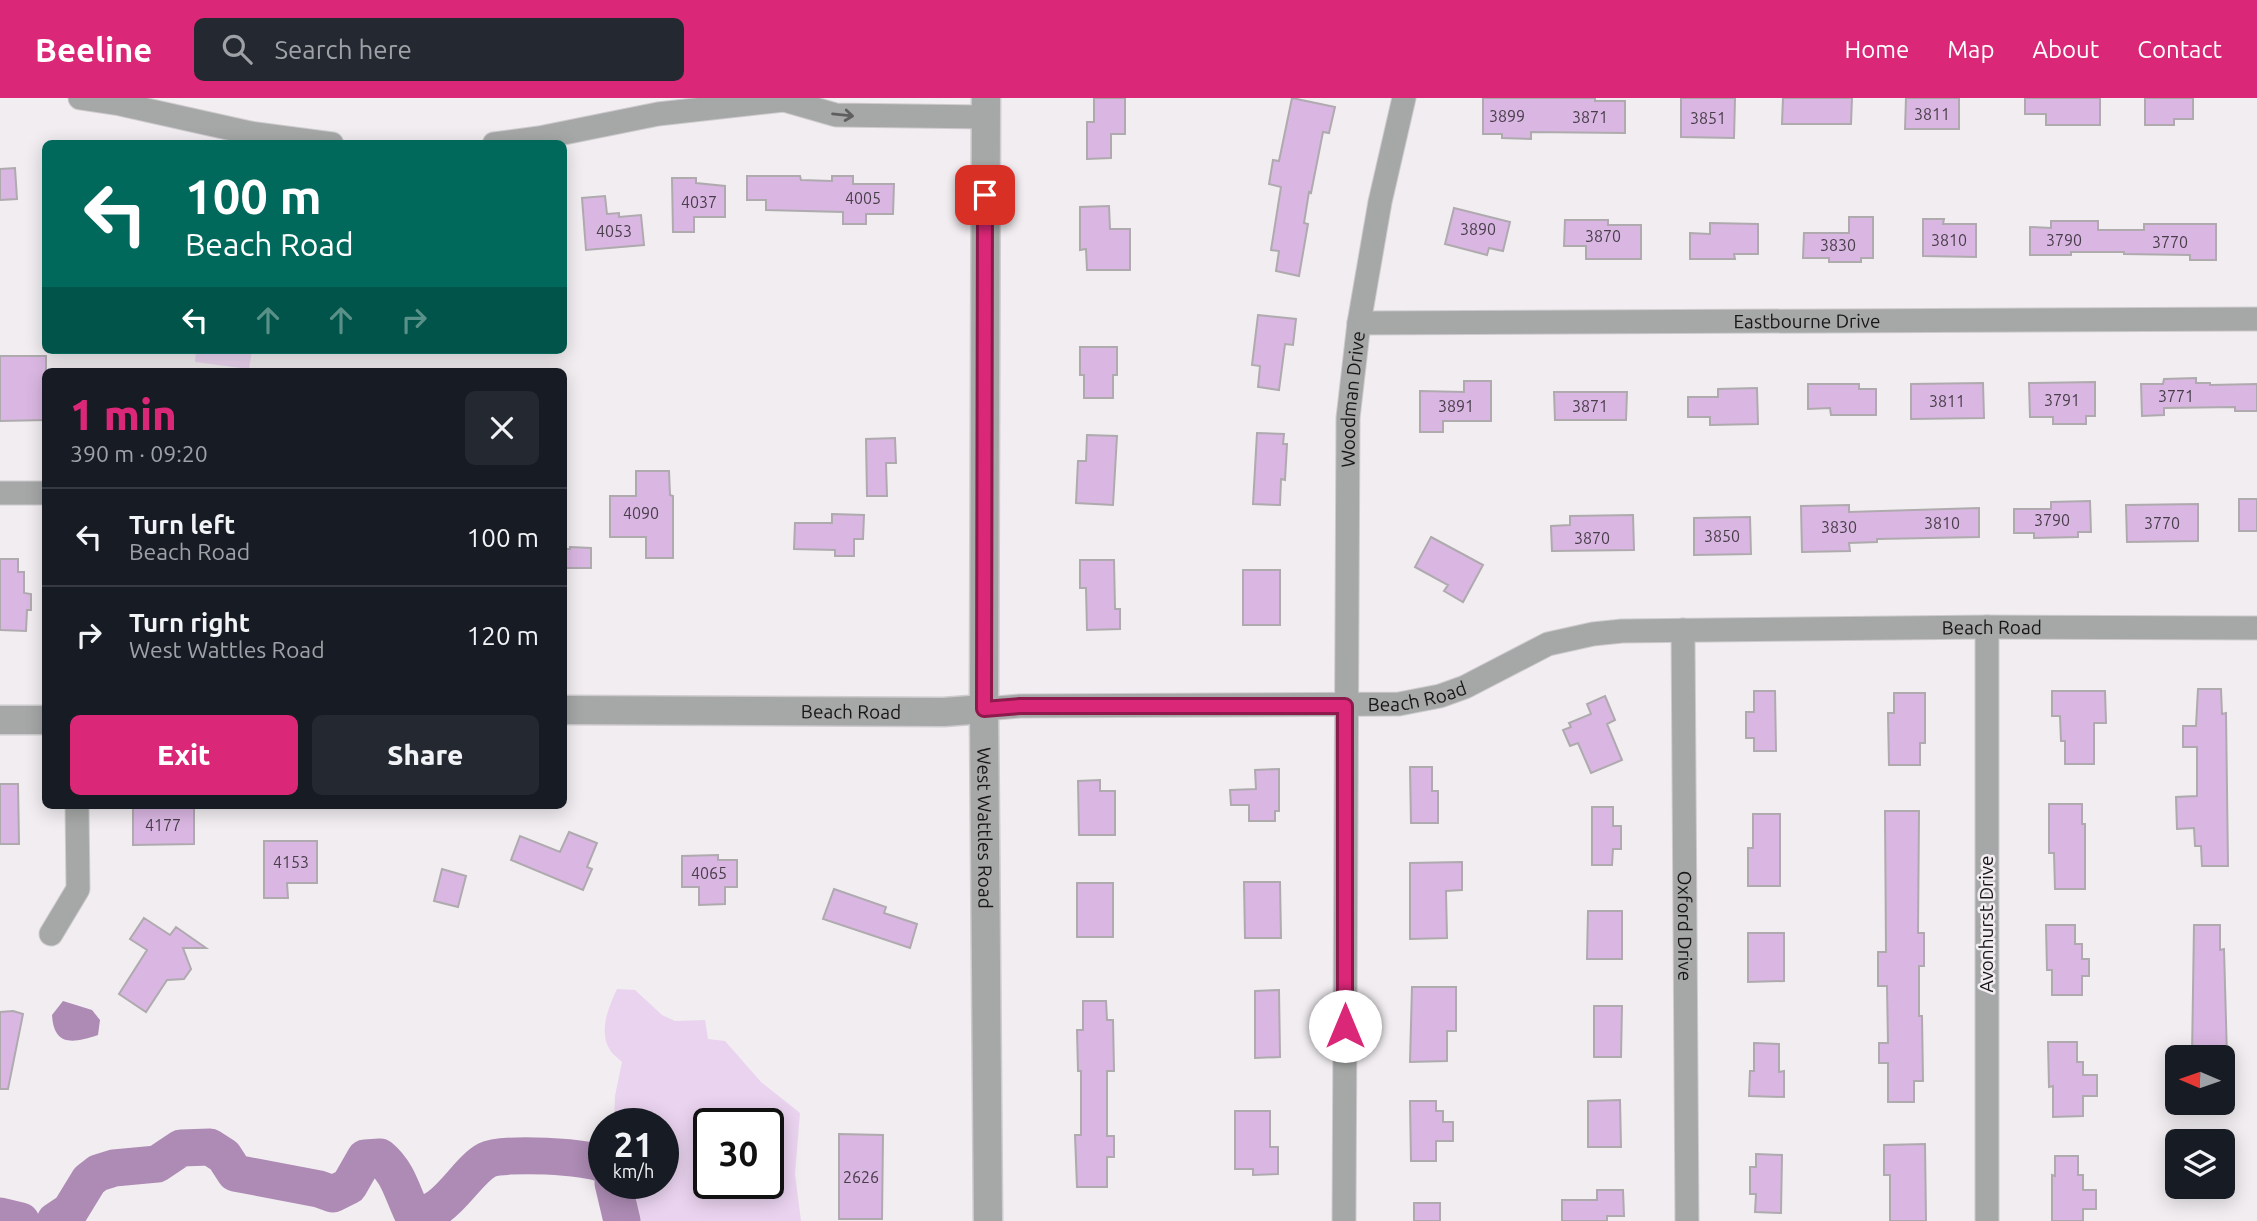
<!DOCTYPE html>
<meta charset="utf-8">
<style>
:root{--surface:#171b24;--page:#242831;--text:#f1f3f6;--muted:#9ea1a6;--line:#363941;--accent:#db2777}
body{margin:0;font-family:Ubuntu,sans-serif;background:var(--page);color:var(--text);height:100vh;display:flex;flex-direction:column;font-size:26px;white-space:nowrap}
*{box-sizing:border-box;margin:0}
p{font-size:23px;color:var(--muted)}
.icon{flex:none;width:38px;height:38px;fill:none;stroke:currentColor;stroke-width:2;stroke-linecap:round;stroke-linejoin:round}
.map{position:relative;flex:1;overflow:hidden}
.panel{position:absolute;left:42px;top:270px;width:525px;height:441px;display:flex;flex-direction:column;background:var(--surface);border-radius:10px;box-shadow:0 4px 18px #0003}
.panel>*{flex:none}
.banner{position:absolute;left:42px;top:42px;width:525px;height:214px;border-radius:10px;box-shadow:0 4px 18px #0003;background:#00695c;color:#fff;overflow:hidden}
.needle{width:46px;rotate:272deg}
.tools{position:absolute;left:2165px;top:947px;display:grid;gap:14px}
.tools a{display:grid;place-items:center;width:70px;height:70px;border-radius:10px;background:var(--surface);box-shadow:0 4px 18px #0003;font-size:35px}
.speed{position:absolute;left:588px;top:1010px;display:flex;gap:14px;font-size:35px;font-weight:700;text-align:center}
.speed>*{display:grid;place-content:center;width:91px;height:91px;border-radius:50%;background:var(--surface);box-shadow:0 4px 18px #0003;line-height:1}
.speed small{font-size:18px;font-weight:400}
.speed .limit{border:4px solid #111;border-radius:10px;background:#fff;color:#111}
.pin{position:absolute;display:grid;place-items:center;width:60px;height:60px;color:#fff;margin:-30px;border-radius:14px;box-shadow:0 4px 10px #0006}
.me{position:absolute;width:77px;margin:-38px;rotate:0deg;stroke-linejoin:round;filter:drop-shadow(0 0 5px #0008)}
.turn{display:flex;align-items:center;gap:24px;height:147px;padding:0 28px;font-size:32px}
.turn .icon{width:91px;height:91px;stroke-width:2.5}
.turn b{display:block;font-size:49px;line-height:60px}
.lanes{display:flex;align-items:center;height:66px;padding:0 28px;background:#0003;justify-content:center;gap:35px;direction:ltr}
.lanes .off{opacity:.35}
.round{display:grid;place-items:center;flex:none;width:74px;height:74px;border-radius:10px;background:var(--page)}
.overview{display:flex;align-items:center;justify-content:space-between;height:119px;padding:0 28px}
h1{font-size:42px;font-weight:800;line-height:52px;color:var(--accent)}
.primary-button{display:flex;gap:14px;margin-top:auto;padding:14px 28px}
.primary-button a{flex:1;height:80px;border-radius:10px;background:var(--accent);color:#fff;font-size:28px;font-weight:800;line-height:80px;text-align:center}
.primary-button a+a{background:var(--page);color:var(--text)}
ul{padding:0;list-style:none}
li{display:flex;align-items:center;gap:21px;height:98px;padding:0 28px;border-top:2px solid var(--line)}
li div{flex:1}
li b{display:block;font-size:26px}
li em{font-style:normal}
header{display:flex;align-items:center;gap:42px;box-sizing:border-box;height:98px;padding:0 35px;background:var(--accent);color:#fff}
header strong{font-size:33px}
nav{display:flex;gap:38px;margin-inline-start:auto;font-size:24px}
.search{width:490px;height:63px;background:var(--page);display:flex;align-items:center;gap:18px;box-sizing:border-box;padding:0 24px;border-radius:10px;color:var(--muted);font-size:26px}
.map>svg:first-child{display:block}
.green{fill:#ead3ef;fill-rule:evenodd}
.water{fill:#ad8bb4}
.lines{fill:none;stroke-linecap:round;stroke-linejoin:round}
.river{stroke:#ad8bb4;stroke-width:37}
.building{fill:#dab7e2;stroke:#aeaaae;stroke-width:2}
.minor-casing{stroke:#cecbce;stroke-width:25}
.tertiary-casing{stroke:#cecbce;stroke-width:31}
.minor{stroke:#a6a8a7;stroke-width:23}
.tertiary{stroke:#a6a8a7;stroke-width:28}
.oneway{stroke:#5f5f60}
.route-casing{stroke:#8e194d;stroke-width:18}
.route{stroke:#db2777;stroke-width:12}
.labels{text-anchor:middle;stroke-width:5;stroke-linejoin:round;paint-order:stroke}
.number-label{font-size:16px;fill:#483e4a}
.street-label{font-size:19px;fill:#181618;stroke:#f1edf1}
</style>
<header>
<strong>Beeline</strong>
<div class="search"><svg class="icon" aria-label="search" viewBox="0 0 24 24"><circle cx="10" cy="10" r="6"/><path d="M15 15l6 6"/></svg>Search here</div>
<nav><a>Home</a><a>Map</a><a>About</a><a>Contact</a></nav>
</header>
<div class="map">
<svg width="2257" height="1123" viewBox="0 0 2257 1123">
<rect width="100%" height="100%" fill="#f1edf1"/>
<path class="green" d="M196 252H252L249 271 195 264Z
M617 891 635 892 662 917 675 923 705 922 708 941 725 943 761 984 800 1015 795 1076 801 1123H615C616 1105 604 1088 595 1074L604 1043V1085H663V1026L614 1025 615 998 622 964C618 960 612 956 610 952 598 934 609 908 617 891ZM709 1026H768V1085H709Z"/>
<path class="water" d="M63 903 92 912 100 922 98 937C73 945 54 949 52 917Z"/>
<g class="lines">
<path class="river" d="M613 1085 622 1123
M0 1118 21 1123
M55 1123 70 1113 89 1082 98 1075 114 1070 157 1066 181 1050 210 1049 224 1058 235 1075 319 1091 333 1096 349 1088 365 1060 380 1059C398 1074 402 1094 412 1115 443 1123 464 1074 487 1062 503 1054 589 1058 604 1067"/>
</g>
<path class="building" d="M1094 0H1125V36H1111V60L1087 61V24H1094Z
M1292 0 1335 9 1329 35 1323 34 1311 95 1309 94 1304 125 1308 126 1299 178 1276 173 1279 153 1271 152 1281 89 1269 86 1273 62 1279 63Z
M1483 0H1595V3H1625V35L1531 34V41L1502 40V36H1483Z
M1681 0H1735L1734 40 1681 39Z
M1783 0H1852L1851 26H1782Z
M1906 0H1959V31H1905Z
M2025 0H2100V27H2046V16H2025Z
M2145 0H2193V21H2174V27H2145Z
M15 70 17 101 0 102V71Z
M747 78H800L801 82 832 83V78H853V86H894L893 116H866V126H843V114L766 112V102H747Z
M672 80H696V85L725 88V119H694V134H673Z
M605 98 607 116 619 115V119L641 117 644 147 586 152 582 100Z
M1109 108 1110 131H1130V172H1087L1086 151 1080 152V109Z
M1454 110 1510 124 1503 153 1489 150 1487 157 1445 146Z
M1849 119H1873V160H1861V164H1829V160H1803L1804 135H1849Z
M1923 121H1944L1943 126H1976V159L1923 158Z
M1565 122H1608V127H1641V161H1586V148H1564Z
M2051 123H2098V132H2144V126H2216V162H2190V157L2124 156V154H2071V157H2030V129L2051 130Z
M1710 125 1758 126V156H1734L1735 161H1690V135L1710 136Z
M1258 217 1296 221 1293 247 1285 246 1279 292 1258 289 1260 268 1252 267Z
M1080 249H1117V277H1113V300H1084V277H1080Z
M0 258H46V322L0 323Z
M2196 280V285H2210V287L2257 286V313H2235V309L2164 310V317L2142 318 2141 286H2163L2164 281Z
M1464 283H1491V323H1443V334H1420V293L1464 294Z
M2095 284V318H2086V326H2053V319H2030L2029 285Z
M1983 285 1984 320 1911 321V286Z
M1808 286H1859V291H1876V317H1831L1830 310 1808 311Z
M1757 290 1758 326 1710 327V319H1688V299H1718V291Z
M1554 294H1627L1626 322H1555Z
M1257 335 1284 336 1283 346H1287L1285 382 1281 381 1280 407 1253 406Z
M1087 337 1117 338 1113 407 1076 405 1078 363H1086Z
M895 340 896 365H886L887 398H867L866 341Z
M636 373H669L670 397 673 398V460H646V439H610V398H636Z
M2239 401H2257V433H2239Z
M2090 403 2091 434H2078V439L2034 440V435H2014V411H2051V404Z
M2198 406V443L2127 444 2126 407Z
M1849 407V414L1979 410V439L1877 441V444L1849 445 1850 453 1802 454 1801 408Z
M832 416 864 417 863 441H854V458H835V452L794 451 795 425H832Z
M1633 417 1634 452 1552 453 1551 428 1570 427V418Z
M1750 419 1751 456 1694 457V420Z
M1431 439 1483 467 1463 504 1444 493 1448 487 1415 469Z
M570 449 591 450V470H564V451H570Z
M0 461H18V474H24V495L31 496V512H27L26 533 0 532Z
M1080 462H1114L1115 511H1120V531L1087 532 1086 490H1080Z
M1243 472H1280V527H1243Z
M2198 591H2221L2222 616 2226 615 2228 768H2202L2201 748H2195L2194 730 2177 731 2176 699 2197 698V649H2183V628H2196Z
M1754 593H1775L1776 653H1754V640H1746V614H1754Z
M2052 593H2105L2106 625H2094V666H2065V643H2061L2060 618H2052Z
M1894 595H1925V645H1920V667H1889L1888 615H1894Z
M1605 598 1615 622 1607 626 1622 662 1591 675 1578 645 1570 648 1563 632 1571 629 1569 625 1591 616 1587 606Z
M1410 669H1432V693H1438V725H1411Z
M1279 671V713H1275V723H1249V707H1231L1230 692 1256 691 1255 672Z
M1100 682V693H1115V737H1079L1078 683Z
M0 686H18L19 746H0Z
M2049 706H2082V726H2085V791H2055L2054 755H2049Z
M133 707H194V746L133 747Z
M1592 709H1613V728H1621V751H1613L1612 767H1592Z
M1885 713H1919L1918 835H1924V868H1919V918H1922L1923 983H1914V1004H1888V965H1879V945H1888L1887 888H1878V854H1886Z
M1753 716H1780V788H1748V750H1753Z
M569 734 597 745 587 769 592 771 583 792 511 762 520 738 560 754Z
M264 743H317V785H287L288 800H264Z
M718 757V762H737V789H725V806L699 807V789H682V758Z
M1462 764V792L1446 793 1447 840 1410 841V765Z
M442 771 466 778 458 809 434 803Z
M1244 784H1280L1281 840H1245Z
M1077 785H1113V839H1077Z
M834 791 886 809 884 815 917 826 910 850 823 821Z
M1588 813H1622V861H1587Z
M144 820 170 837 176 829 206 850H183L191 871 184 881 167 882 146 914 119 896 147 852 130 841Z
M2046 827H2075V846H2082V861H2089V878H2082V897H2052V872H2047Z
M2194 827H2220V852L2224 851 2227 959H2192Z
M1748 835H1784V883L1748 884Z
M1412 889H1456V933H1447V963L1410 964Z
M1279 892 1280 959 1255 960V893Z
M1083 903H1106L1107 922H1113L1114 973H1107V1038H1114V1059H1107V1089H1077L1075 1037H1081V973H1078L1077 932H1083Z
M1594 908H1622L1621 959H1594Z
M13 913 23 916 8 991H0V914Z
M2048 944H2077V964H2083V977H2097V998H2083V1018L2053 1019V988L2049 989Z
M1754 945 1779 946V974L1784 973V999L1749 998 1750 973H1754Z
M1620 1002 1621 1049H1588V1003Z
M1410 1003H1436V1013H1443V1024H1453V1043H1436V1063H1411Z
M1235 1013H1270V1049H1278V1076L1253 1077V1071H1235Z
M839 1036 883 1037 882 1121H839Z
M1925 1046 1926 1123H1890V1077H1884V1047Z
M1756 1056 1782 1057 1781 1115 1755 1114 1756 1096H1750V1069H1756Z
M2055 1058H2078V1077H2083V1092H2096V1111H2083V1123H2052V1077L2055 1078Z
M1597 1092H1623L1624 1118H1607V1123H1562V1102H1597Z
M1414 1105H1440V1123H1414Z"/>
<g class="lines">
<g class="minor-casing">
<g id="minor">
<path d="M80 0 120 6 250 35 332 46"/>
<path d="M791 0 784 2 836 17 985 19"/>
<path d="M494 46 539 40 658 16 784 2"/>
<path id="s1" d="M1359 225 2257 221"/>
<path d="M0 395H46"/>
<path d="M1987 529V1123"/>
<path id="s2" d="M1683 532 1687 1123"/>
<path id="s3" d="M984 611 1020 608 1399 606 1440 598 1465 589 1548 546 1593 536 1622 533 1987 529 2257 530"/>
<path d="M51 836 78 791 77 707"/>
<path id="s4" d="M1344 1123 1348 320 1359 225 1380 104 1404 0"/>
</g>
</g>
<g class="tertiary-casing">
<g id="tertiary">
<path id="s5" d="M986 0 984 611 988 1123"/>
<path id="s6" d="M564 612 944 614 984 611"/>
<path d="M0 622H46"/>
</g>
</g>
<use href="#minor" class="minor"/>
<use href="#tertiary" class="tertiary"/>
</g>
<defs><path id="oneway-shaft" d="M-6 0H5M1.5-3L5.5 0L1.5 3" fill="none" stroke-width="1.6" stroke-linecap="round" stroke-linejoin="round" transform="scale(1.75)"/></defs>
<use class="oneway" href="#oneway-shaft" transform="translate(843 17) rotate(6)"/>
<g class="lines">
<g class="route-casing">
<path id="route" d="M985 97 984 611 1020 608H1345V928"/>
</g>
<use href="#route" class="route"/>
</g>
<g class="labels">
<g class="number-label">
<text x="1932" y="22">3811</text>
<text x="1507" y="24">3899</text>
<text x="1590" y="25">3871</text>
<text x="1708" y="26">3851</text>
<text x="863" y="106">4005</text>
<text x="699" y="110">4037</text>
<text x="1478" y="137">3890</text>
<text x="614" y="139">4053</text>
<text x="1603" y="144">3870</text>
<text x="1949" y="148">3810</text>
<text x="2064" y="148">3790</text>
<text x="2170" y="150">3770</text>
<text x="1838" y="153">3830</text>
<text x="2176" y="304">3771</text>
<text x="2062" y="308">3791</text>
<text x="1947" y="309">3811</text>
<text x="1456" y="314">3891</text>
<text x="1590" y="314">3871</text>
<text x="641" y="421">4090</text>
<text x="2052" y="428">3790</text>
<text x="1942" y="431">3810</text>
<text x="2162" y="431">3770</text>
<text x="1839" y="435">3830</text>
<text x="1722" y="444">3850</text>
<text x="1592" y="446">3870</text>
<text x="163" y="733">4177</text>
<text x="291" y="770">4153</text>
<text x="709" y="781">4065</text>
<text x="861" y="1085">2626</text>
</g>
<g class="street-label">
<text dy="7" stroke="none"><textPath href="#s1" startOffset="448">Eastbourne Drive</textPath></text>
<text dy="7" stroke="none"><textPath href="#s4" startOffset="822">Woodman Drive</textPath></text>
<text dy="7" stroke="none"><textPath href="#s3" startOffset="1022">Beach Road</textPath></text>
<text dy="7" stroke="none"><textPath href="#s3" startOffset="434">Beach Road</textPath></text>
<text dy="7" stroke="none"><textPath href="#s6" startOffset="287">Beach Road</textPath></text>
<text dy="7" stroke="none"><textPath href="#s5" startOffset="730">West Wattles Road</textPath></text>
<text transform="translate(1986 826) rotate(-90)" y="7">Avonhurst Drive</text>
<text dy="7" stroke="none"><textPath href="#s2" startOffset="296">Oxford Drive</textPath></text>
</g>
</g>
</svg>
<div class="tools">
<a><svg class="needle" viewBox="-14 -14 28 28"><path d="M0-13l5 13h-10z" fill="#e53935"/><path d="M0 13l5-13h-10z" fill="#9ea1a6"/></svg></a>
<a><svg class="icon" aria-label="layers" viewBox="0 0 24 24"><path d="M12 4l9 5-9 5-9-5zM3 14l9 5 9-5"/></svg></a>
</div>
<div class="speed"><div>21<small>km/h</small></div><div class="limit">30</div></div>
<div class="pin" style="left:985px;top:97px;background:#d93025"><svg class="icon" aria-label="arrive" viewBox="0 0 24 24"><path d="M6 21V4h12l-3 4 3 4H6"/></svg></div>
<svg class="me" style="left:1345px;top:928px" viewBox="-20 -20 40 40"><circle r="19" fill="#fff"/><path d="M0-13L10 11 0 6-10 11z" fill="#db2777"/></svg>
<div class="banner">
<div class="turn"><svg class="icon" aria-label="left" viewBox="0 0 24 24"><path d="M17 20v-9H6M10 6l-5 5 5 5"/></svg><div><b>100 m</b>Beach Road</div></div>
<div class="lanes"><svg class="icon" aria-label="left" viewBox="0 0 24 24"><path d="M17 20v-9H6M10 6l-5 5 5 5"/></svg><svg class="icon off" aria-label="ahead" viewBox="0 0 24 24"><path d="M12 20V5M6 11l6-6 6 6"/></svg><svg class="icon off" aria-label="ahead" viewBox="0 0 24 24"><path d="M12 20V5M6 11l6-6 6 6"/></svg><svg class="icon off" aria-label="right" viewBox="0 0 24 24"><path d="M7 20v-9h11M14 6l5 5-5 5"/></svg></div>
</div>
<section class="panel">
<div class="overview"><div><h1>1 min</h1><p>390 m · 09:20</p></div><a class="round"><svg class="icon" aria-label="close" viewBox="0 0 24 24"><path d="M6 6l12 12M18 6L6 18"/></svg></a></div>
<ul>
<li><svg class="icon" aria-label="left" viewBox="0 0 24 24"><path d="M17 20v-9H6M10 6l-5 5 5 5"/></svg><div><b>Turn left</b><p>Beach Road</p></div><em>100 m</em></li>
<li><svg class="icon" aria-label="right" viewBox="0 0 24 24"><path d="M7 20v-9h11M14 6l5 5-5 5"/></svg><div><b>Turn right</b><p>West Wattles Road</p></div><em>120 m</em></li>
</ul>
<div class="primary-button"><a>Exit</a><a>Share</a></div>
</section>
</div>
